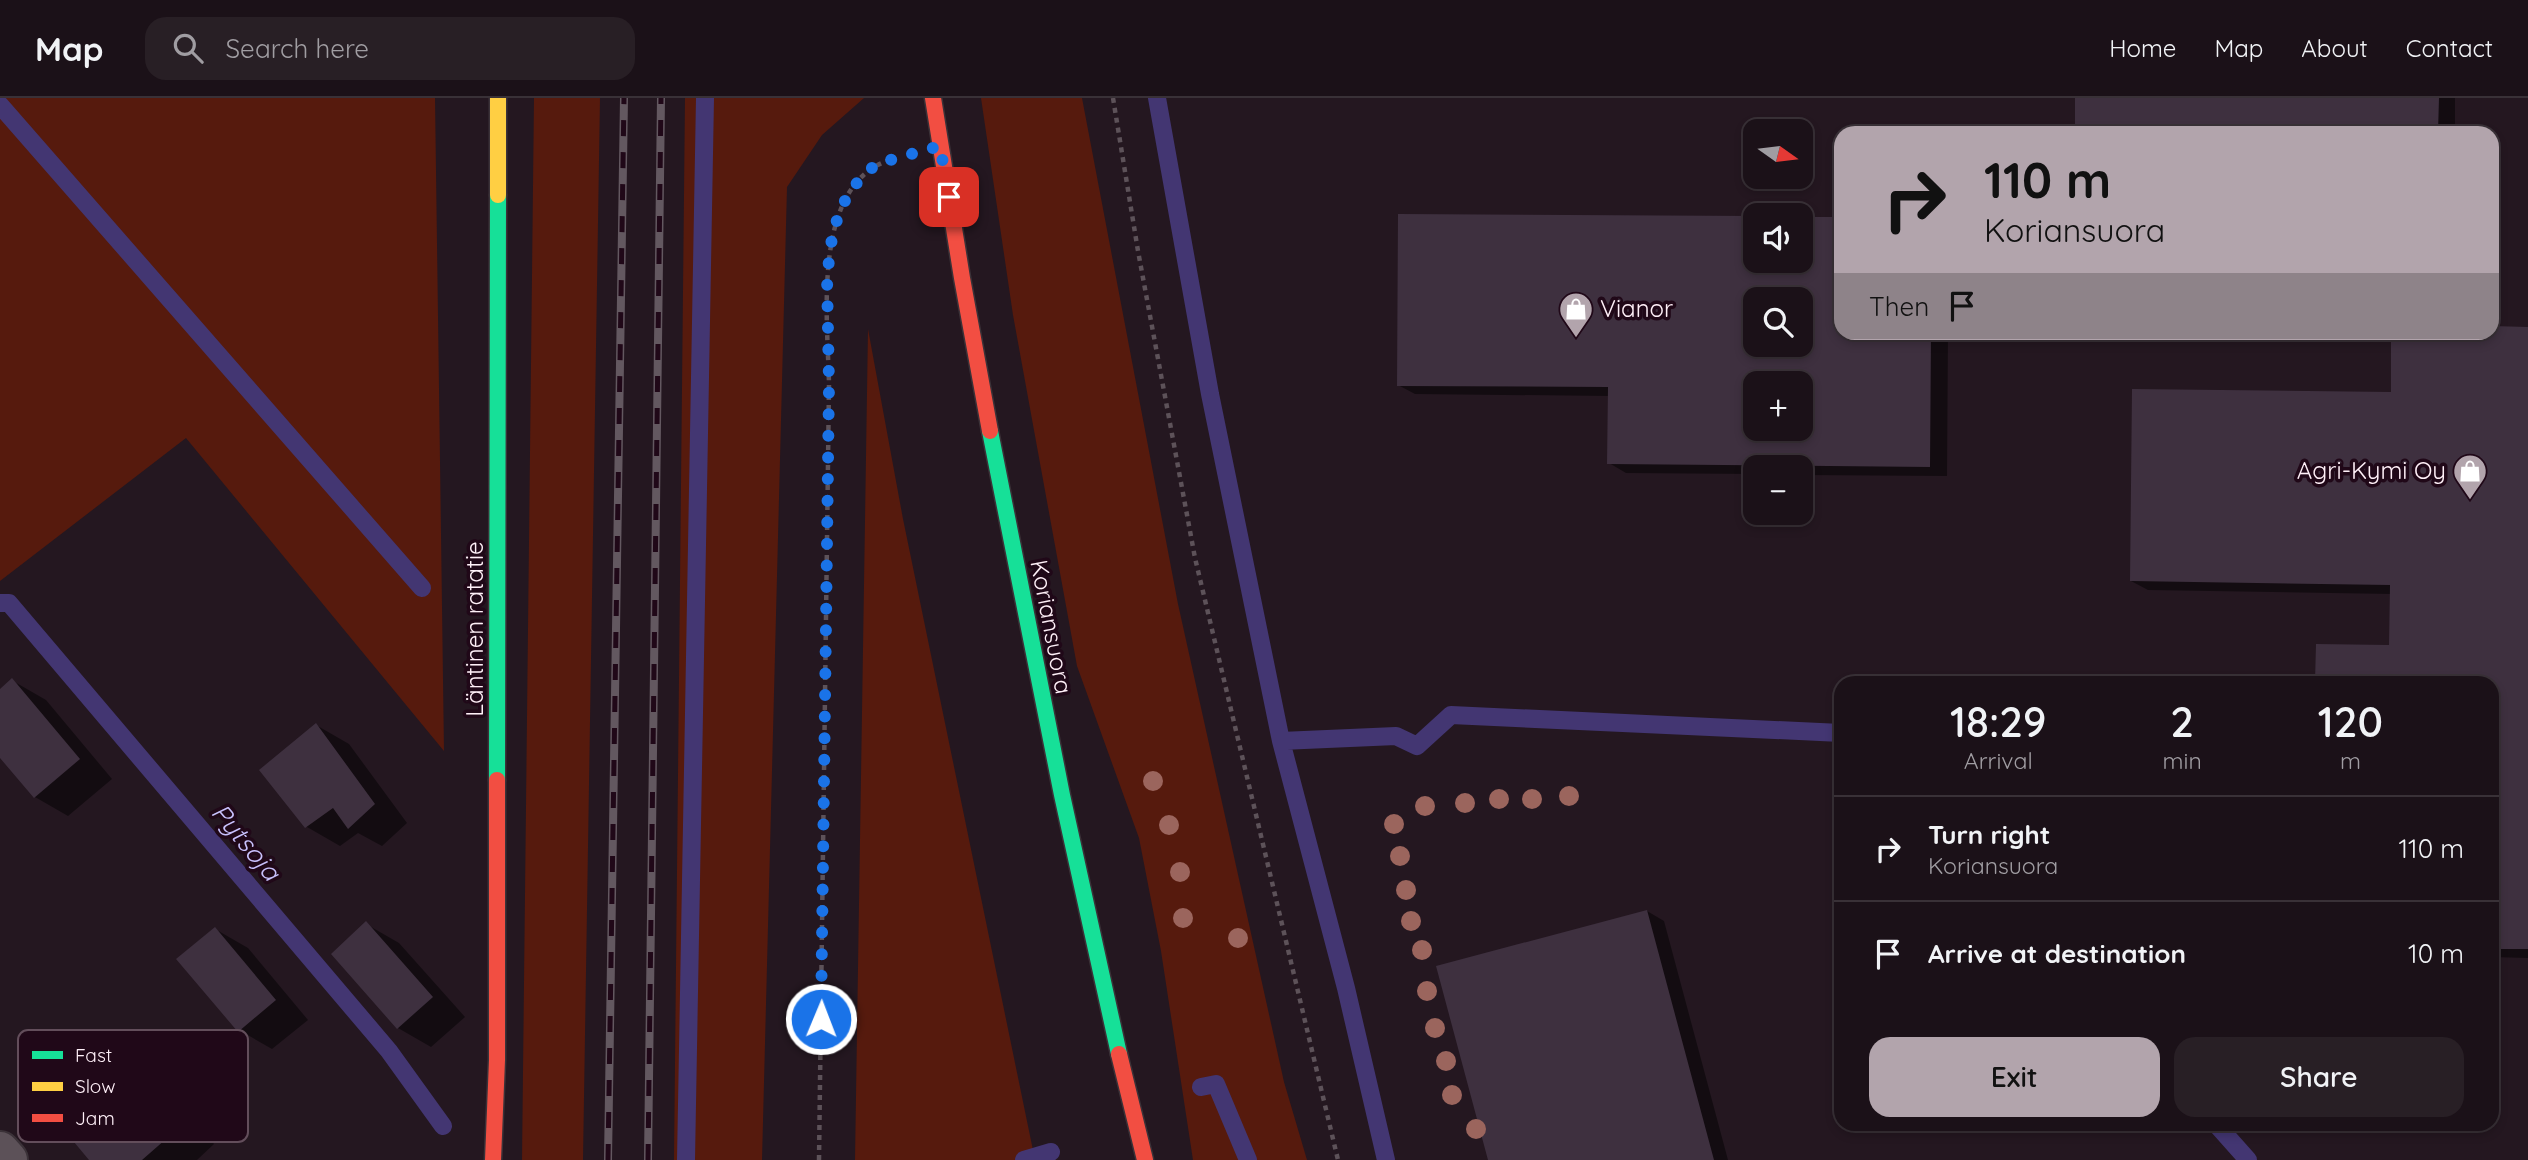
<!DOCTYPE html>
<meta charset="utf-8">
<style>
:root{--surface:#1b1118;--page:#281f25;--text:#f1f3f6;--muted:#a09da2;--line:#393137;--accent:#b2a4ac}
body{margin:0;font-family:Quicksand,sans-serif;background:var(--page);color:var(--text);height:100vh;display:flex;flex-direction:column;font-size:26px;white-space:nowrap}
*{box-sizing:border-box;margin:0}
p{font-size:23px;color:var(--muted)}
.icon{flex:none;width:38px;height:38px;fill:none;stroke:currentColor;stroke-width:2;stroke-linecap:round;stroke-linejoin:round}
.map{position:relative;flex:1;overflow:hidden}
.drawer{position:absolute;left:1834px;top:578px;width:665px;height:455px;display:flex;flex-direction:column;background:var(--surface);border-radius:21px;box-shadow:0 4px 10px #0003,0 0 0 2px var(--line)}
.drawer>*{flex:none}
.banner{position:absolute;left:1834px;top:28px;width:665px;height:214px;border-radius:21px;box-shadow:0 4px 10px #0003,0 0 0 2px var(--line);background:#b2a4ac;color:#111;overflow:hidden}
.needle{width:46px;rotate:104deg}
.controls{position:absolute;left:1743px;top:21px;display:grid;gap:14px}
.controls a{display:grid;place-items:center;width:70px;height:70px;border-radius:14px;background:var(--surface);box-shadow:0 4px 10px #0003,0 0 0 2px var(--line);font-size:35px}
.pin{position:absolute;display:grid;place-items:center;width:60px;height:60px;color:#fff;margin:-30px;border-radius:14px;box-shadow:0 4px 10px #0006}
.me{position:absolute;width:77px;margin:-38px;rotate:1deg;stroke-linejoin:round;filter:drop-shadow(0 0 5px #0008)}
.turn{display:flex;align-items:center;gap:24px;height:147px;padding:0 35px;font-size:32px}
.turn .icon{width:91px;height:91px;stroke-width:2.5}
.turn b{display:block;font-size:49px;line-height:60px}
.then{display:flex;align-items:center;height:66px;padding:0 35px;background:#0003;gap:14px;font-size:26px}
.eta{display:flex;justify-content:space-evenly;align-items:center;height:119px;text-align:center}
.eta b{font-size:42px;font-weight:600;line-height:49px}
.primary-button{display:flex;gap:14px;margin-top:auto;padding:14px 35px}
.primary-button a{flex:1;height:80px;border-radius:21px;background:var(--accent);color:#111;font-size:28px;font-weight:600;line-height:80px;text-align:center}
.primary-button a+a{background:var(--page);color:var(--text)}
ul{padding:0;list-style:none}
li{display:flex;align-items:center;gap:21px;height:105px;padding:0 35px;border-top:2px solid var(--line)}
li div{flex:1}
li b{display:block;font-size:26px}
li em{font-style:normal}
header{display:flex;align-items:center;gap:42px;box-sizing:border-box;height:98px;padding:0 35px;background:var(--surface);border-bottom:2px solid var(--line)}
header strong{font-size:33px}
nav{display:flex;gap:38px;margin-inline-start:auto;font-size:24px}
.search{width:490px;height:63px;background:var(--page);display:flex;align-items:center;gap:18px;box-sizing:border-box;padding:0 24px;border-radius:21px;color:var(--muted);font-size:26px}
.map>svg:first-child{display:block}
.green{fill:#561a0d}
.shadow{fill:#0007;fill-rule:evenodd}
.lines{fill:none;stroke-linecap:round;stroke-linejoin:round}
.stream{stroke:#433672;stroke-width:18}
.building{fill:#3e303f;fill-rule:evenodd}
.street-casing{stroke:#3b3238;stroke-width:42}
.fast-casing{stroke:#3b3238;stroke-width:19}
.slow-casing{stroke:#3b3238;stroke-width:19}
.jam-casing{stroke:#3b3238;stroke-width:19}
.path{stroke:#5d5259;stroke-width:4.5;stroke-dasharray:5 5;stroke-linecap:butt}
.street{stroke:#5c5158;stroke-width:38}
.fast{stroke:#16e098;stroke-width:16}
.slow{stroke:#ffcf43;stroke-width:16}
.jam{stroke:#f24e42;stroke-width:16}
.rail-casing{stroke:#635860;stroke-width:8}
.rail{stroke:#200818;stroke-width:5;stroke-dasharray:16;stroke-linecap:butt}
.tree{fill:#9b655d}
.route{stroke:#1a73e8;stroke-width:12;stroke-dasharray:0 21.6}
.labels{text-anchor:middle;stroke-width:7;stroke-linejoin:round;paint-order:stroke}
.poi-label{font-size:24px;fill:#fff0f8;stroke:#200818;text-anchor:start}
.street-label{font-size:24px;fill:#fff0f8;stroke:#200818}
.water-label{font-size:26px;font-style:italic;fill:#c8c1fc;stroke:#200818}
.key{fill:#200818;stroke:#634e5b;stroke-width:2}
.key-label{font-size:19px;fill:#fff0f8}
</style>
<header>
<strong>Map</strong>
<div class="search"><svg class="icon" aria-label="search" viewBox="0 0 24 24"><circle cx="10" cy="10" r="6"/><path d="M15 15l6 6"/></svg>Search here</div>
<nav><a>Home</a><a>Map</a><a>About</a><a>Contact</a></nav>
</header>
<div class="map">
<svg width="2528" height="1062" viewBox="0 0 2528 1062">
<rect width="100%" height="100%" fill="#241720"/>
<path class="green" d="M0 0H435L444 653 186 340 0 483Z
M534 0H600L583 1062H522Z
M685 0H864L822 37 787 89 762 1062H674Z
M981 0H1082L1178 506 1284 984 1307 1062H1193L1161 853 1139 740 1077 568 1013 217Z
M868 231 903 421 1035 1062H855Z"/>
<path class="shadow" d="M2077 0H2455V35H2076Z
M1400 118 1755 120V163H1801V120L1841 121V234H1948L1947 378 1801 377V369H1755V376L1626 375 1609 365 1610 298 1415 296 1398 287ZM1755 201H1801V247H1755ZM1755 285H1801V331H1755Z
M2492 230 2528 231V860L2492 859V584H2317L2318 548 2391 549 2392 496 2148 492 2131 483 2392 296 2492 234Z
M13 583 46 602 112 681 68 718 35 699 0 658V593Z
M316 627 349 646 407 725 382 748 358 735 340 748 307 729 261 672Z
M1647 813 1664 823 1728 1062H1490Z
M366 826 399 845 465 919 431 949 398 930Z
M215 831 248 850 308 922 272 951 239 932Z
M124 953 157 972 214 1046 197 1062H91Z"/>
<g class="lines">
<path class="stream" d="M1157 0 1210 296 1281 643
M0 7 422 490
M0 505H9L389 953 443 1028
M1201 989 1216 986 1248 1062
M2216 1026 2248 1062
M686 1062 705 0
M1024 1062 1051 1054
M1386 1062 1346 890 1281 643 1396 638 1417 648 1451 617 1841 635"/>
</g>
<path class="building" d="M2075 0H2439L2438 35H2075Z
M1398 116 1755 118V163H1801V119H1841V234H1931L1930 369 1607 366 1608 289 1397 288ZM1755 201H1801V247H1755ZM1755 285H1801V331H1755Z
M2492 228 2528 229V851H2492V584H2315L2316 546 2389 547 2390 487 2130 483 2132 291 2391 294V234H2492Z
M12 580 80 661 34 700 0 660V591Z
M316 625 375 706 348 731 333 710 305 730 259 672Z
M1647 812 1714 1062H1488L1436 868Z
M366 823 433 899 397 931 331 856Z
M215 829 276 902 238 934 176 861Z
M124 951 182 1027 142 1062H89L49 1014Z"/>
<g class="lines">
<g class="street-casing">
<path id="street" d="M0 1053 8 1062"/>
</g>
<g class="fast-casing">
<path id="fast" d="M990 333 1062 697 1119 956
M497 682 498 97"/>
</g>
<g class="slow-casing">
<path id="slow" d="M498 97V0"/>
</g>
<g class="jam-casing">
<path id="jam" d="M933 0 962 180 990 333
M1119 956 1145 1062
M493 1062 497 962V682"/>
</g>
<path class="path" d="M1113 0 1138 153 1195 460 1338 1062
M819 1062 829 287C828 221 810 84 893 61"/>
<use href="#street" class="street"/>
<use href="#fast" class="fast"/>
<use href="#slow" class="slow"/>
<use href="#jam" class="jam"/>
<g class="rail-casing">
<path id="rail" d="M608 1062 624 0
M648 1062 661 0"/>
</g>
<use href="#rail" class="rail"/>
</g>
<g class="tree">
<circle cx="1153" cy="683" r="10"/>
<circle cx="1569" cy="698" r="10"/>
<circle cx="1499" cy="701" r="10"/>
<circle cx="1532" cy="701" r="10"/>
<circle cx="1465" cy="705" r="10"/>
<circle cx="1425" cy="708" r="10"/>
<circle cx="1394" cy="726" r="10"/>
<circle cx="1169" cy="727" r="10"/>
<circle cx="1400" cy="758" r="10"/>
<circle cx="1180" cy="774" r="10"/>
<circle cx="1406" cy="792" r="10"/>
<circle cx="1183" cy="820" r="10"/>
<circle cx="1411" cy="823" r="10"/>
<circle cx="1238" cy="840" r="10"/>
<circle cx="1422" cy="852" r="10"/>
<circle cx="1427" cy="893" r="10"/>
<circle cx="1435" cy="930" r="10"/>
<circle cx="1446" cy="963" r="10"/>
<circle cx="1452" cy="997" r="10"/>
<circle cx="1476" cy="1031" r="10"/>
</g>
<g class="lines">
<path class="route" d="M821 921 829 287 827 178 833 132 849 93 876 66 940 48 949 99"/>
</g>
<defs>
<g id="shop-pin" transform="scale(1.75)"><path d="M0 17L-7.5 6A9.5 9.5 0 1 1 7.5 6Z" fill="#b2a4ac" stroke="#200818"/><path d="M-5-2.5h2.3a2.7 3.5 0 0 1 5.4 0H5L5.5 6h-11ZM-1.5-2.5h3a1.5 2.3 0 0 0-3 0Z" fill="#fff"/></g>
</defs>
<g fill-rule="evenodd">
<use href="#shop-pin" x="1576" y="211"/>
<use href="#shop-pin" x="2470" y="373"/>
</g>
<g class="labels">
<g class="poi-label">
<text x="1600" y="219">Vianor</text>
<text x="2446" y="381" text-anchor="end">Agri-Kymi Oy</text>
</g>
<g class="street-label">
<text transform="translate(1051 529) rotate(79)" y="8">Koriansuora</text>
<text transform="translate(475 531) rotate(-90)" y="8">Läntinen ratatie</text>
</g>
<g class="water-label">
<text transform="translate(246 744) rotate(50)" y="9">Pytsoja</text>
</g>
</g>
<rect x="18" y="932" width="230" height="112" rx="10" class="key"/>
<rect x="32" y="953" width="31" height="8" fill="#16e098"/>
<rect x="32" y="984" width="31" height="9" fill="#ffcf43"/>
<rect x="32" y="1016" width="31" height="8" fill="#f24e42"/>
<g class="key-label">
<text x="75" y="964">Fast</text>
<text x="75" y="995">Slow</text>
<text x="75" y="1027">Jam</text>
</g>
</svg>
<div class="controls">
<a><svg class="needle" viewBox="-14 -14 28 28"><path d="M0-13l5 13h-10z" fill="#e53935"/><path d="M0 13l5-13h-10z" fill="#a09da2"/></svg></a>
<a><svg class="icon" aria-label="sound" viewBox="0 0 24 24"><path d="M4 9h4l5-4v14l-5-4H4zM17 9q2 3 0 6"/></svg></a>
<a><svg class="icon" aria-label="search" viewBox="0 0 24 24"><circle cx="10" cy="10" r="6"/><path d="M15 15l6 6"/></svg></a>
<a>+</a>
<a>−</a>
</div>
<div class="pin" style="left:949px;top:99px;background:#d93025"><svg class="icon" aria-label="arrive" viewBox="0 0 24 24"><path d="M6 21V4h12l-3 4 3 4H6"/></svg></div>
<svg class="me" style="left:821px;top:921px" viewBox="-20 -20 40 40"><circle r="17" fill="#1a73e8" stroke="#fff" stroke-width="3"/><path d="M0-11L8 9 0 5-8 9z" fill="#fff"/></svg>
<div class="banner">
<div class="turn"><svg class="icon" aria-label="right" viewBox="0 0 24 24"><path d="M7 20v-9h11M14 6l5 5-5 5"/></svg><div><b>110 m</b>Koriansuora</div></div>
<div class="then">Then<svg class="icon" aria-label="arrive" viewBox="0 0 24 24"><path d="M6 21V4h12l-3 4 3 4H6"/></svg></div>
</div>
<section class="drawer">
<div class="eta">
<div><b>18:29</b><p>Arrival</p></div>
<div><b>2</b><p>min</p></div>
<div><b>120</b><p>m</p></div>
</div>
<ul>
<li><svg class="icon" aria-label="right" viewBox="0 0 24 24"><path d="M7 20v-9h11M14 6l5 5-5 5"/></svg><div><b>Turn right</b><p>Koriansuora</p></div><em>110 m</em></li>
<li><svg class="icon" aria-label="arrive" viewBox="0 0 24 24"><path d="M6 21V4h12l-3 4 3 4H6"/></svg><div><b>Arrive at destination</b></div><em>10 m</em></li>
</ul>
<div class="primary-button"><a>Exit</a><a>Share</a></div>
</section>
</div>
